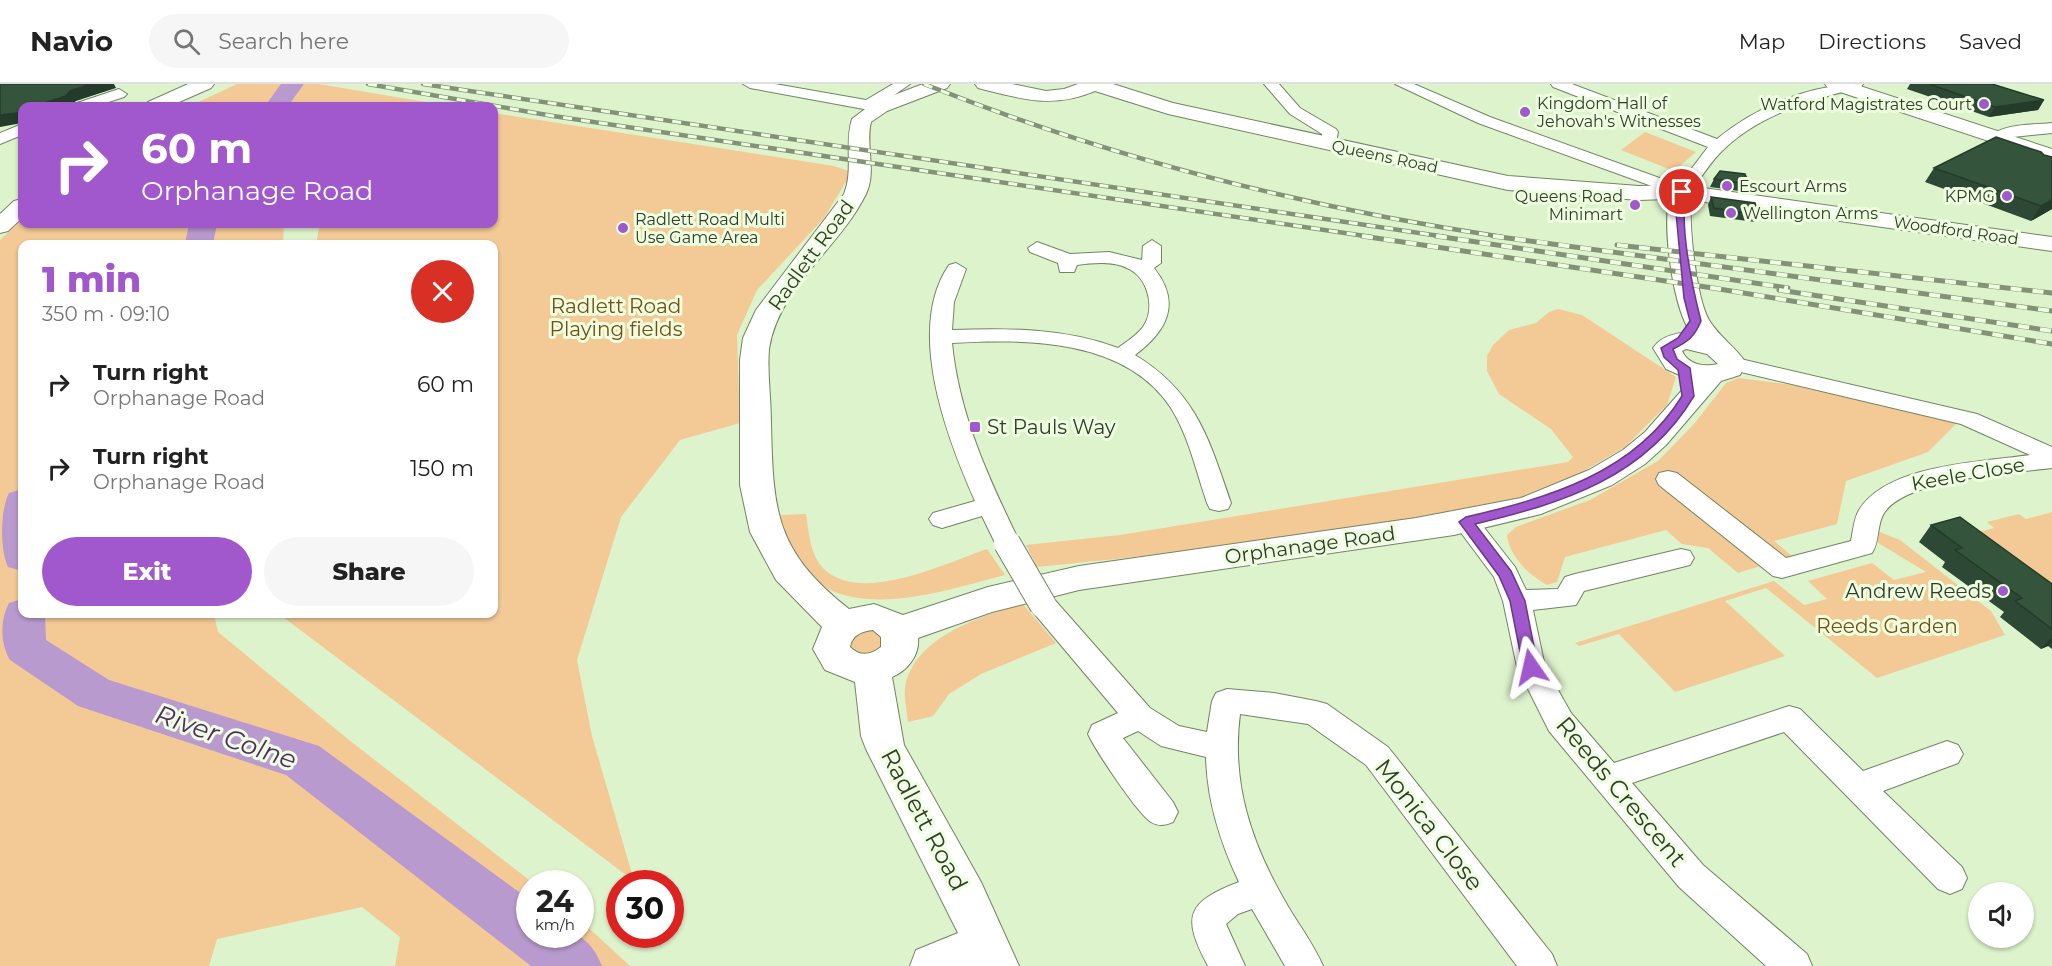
<!DOCTYPE html>
<meta charset="utf-8">
<style>
:root{--surface:#fff;--page:#f6f6f6;--text:#222;--muted:#767676;--line:#e0e0e0;--accent:#a158cc}
body{margin:0;font-family:Montserrat,sans-serif;background:var(--page);color:var(--text);height:100vh;display:flex;flex-direction:column;font-size:22px;white-space:nowrap}
*{box-sizing:border-box;margin:0}
p{font-size:20px;color:var(--muted)}
.icon{flex:none;width:33px;height:33px;fill:none;stroke:currentColor;stroke-width:2;stroke-linecap:round;stroke-linejoin:round}
.map{position:relative;flex:1;overflow:hidden}
.panel{position:absolute;left:18px;top:156px;width:480px;height:378px;display:flex;flex-direction:column;background:var(--surface);border-radius:12px;box-shadow:0 2px 4px #0004}
.panel>*{flex:none}
.hud{position:absolute;left:18px;top:18px;width:480px;height:126px;border-radius:12px;box-shadow:0 2px 4px #0004;background:#a158cc;color:#fff;overflow:hidden}
.controls{position:absolute;left:1968px;top:798px;display:grid;gap:12px}
.controls a{display:grid;place-items:center;width:66px;height:66px;border-radius:50%;background:var(--surface);box-shadow:0 2px 4px #0004;font-size:30px}
.speed{position:absolute;left:516px;top:786px;display:flex;gap:12px;font-size:30px;font-weight:700;text-align:center}
.speed>*{display:grid;place-content:center;width:78px;height:78px;border-radius:50%;background:var(--surface);box-shadow:0 2px 4px #0004;line-height:1}
.speed small{font-size:15px;font-weight:400}
.speed .limit{border:9px solid #d22;background:#fff;color:#111}
.pin{position:absolute;display:grid;place-items:center;width:51px;height:51px;color:#fff;margin:-26px;border:3px solid #fff;border-radius:50%;box-shadow:0 2px 6px #0007}
.me{position:absolute;width:66px;margin:-33px;rotate:349deg;stroke-linejoin:round;filter:drop-shadow(0 0 4px #0008)}
.turn{display:flex;align-items:center;gap:21px;height:126px;padding:0 24px;font-size:27px}
.turn .icon{width:78px;height:78px;stroke-width:2.5}
.turn b{display:block;font-size:42px;line-height:51px}
.round{display:grid;place-items:center;flex:none;width:63px;height:63px;border-radius:32px;background:var(--page)}
.headline{display:flex;align-items:center;justify-content:space-between;height:102px;padding:0 24px}
h1{font-size:36px;font-weight:800;line-height:45px;color:var(--accent)}
.action{display:flex;gap:12px;margin-top:auto;padding:12px 24px}
.action a{flex:1;height:69px;border-radius:36px;background:var(--accent);color:#fff;font-size:24px;font-weight:800;line-height:69px;text-align:center}
.action a+a{background:var(--page);color:var(--text)}
ul{padding:0;list-style:none}
li{display:flex;align-items:center;gap:18px;height:84px;padding:0 24px}
li div{flex:1}
li b{display:block;font-size:22px}
li em{font-style:normal}
header{display:flex;align-items:center;gap:36px;box-sizing:border-box;height:84px;padding:0 30px;background:var(--surface);border-bottom:2px solid var(--line)}
header strong{font-size:28px}
nav{display:flex;gap:33px;margin-inline-start:auto;font-size:21px}
.search{width:420px;height:54px;background:var(--page);display:flex;align-items:center;gap:15px;box-sizing:border-box;padding:0 21px;border-radius:33px;color:var(--muted);font-size:22px}
.map>svg:first-child{display:block}
.green{fill:#f3c996}
.lines{fill:none;stroke-linecap:round;stroke-linejoin:round}
.river{fill:#b99ace;fill-rule:evenodd}
.street-casing{stroke:#728562;stroke-width:2}
.secondary-casing{stroke:#728562;stroke-width:2}
.primary-casing{stroke:#728562;stroke-width:2}
.street{fill:#fff;fill-rule:evenodd}
.secondary{fill:#fff;fill-rule:evenodd}
.primary{fill:#fff;fill-rule:evenodd}
.rail-far1-casing{stroke:#839177;stroke-width:4.5}
.rail-casing{stroke:#839177;stroke-width:5}
.rail-far1{stroke:#edffdf;stroke-width:3;stroke-dasharray:9;stroke-linecap:butt}
.rail{stroke:#edffdf;stroke-width:4;stroke-dasharray:11;stroke-linecap:butt}
.street-bridge-casing{stroke:#728562;stroke-width:28;stroke-linecap:butt}
.street-bridge{stroke:#fff;stroke-width:26}
.wall{fill:#2d4834}
.shaded-wall{fill:#243b2a}
.building{fill:#34543c;stroke:#243b2a;stroke-width:1.5}
.route{fill:#a158cc;stroke:#693985;stroke-width:1.5}
.poi-dot{fill:#a158cc;stroke:#edffdf;stroke-width:2}
.labels{text-anchor:middle;stroke-width:6;stroke-linejoin:round;paint-order:stroke}
.far-poi-label{font-size:16px;fill:#333b2c;stroke:#edffdf;text-anchor:start}
.far-street-label{font-size:16px;fill:#333b2c;stroke:#edffdf}
.street-label{font-size:20px;fill:#333b2c;stroke:#edffdf}
.park-label{font-size:20px;fill:#764d12;stroke:#edffdf}
.poi-label{font-size:20px;fill:#333b2c;stroke:#edffdf;text-anchor:start}
.near-street-label{font-size:24px;fill:#333b2c;stroke:#edffdf}
.near-water-label{font-size:26px;font-style:italic;fill:#522a6a;stroke:#edffdf}
</style>
<header>
<strong>Navio</strong>
<div class="search"><svg class="icon" aria-label="search" viewBox="0 0 24 24"><circle cx="10" cy="10" r="6"/><path d="M15 15l6 6"/></svg>Search here</div>
<nav><a>Map</a><a>Directions</a><a>Saved</a></nav>
</header>
<div class="map">
<svg width="2052" height="882" viewBox="0 0 2052 882">
<rect width="100%" height="100%" fill="#ddf3cc"/>
<path class="green" d="M237 0H319L449 22H190Z
M494 29 834 82 852 88 824 134 757 206 737 251 740 339 680 356 621 433 577 576 592 652 634 797 279 530H494V160H316L320 140H494Z
M1645 48 1696 68 1674 87 1621 66Z
M22 136V140H284L283 160H22V530H214L218 548 349 656 533 799 530 800V850H580L581 837 630 882H395L400 853 362 823 217 855 209 882H0V156Z
M1558 225 1582 231 1676 293 1667 321 1625 363 1568 396 1529 412 1392 438 1135 473 1037 483 1026 461 1120 451 1568 378 1573 373 1551 345 1499 310 1487 287V272L1493 261 1509 246 1536 239 1549 228Z
M1738 294 1803 302 1958 338 1928 368 1846 397 1837 440 1774 457 1792 472 1738 489 1708 464 1682 460 1666 446 1565 473 1557 498 1547 501C1529 491 1509 472 1507 451L1516 443 1590 416 1658 377 1694 340 1726 299Z
M2052 428V522L1956 454 1994 444 1987 438 2019 430 2026 435Z
M806 430C809 449 810 472 825 486 863 520 946 479 987 465L1005 491C946 506 846 542 801 482 791 469 786 446 780 431Z
M1877 447 1900 456 1991 527 2005 551 1877 594 1766 504 1725 517 1785 572 1675 608 1619 550 1579 562 1575 559 1774 497 1804 521 1827 515 1808 497 1872 479 1894 496 1926 488 1875 457Z
M1023 520 1056 559 981 590 949 610 933 632 908 638C907 628 904 615 905 605 912 553 981 532 1023 520Z
M864 543 882 548V566L857 574 844 557Z"/>
<g class="lines">
<path class="river" d="M281 0H304L288 22H265Z
M189 140H217L213 160H185Z
M22 405V487L8 483C0 466 0 426 9 409Z
M22 515V530H45L46 556 109 596 319 662 530 816V850C568 850 585 842 602 882H531L286 691 78 622 10 576C0 559 0 536 9 519Z"/>
<g class="street-casing">
<path id="street" d="M743 0H775L866 16 893 0H910L883 19 888 23 880 28 750 4Z
M1264 0H1279L1300 24 1336 45 1338 48 1335 63H1323L1322 50 1290 30Z
M1395 0H1414L1490 33 1679 101 1708 63 1553 3 1551 0H1572L1717 55C1757 22 1811 0 1863 0L1861 3C1811 16 1756 31 1719 70 1707 83 1698 98 1688 112L1682 113 1478 39Z
M119 5 127 10 124 13 96 22H74L77 19Z
M2052 39V49L2013 53 1997 59 1989 54C2001 39 2034 41 2052 39Z
M22 40V51L0 60V49Z
M1152 156 1161 162V179L1154 184C1182 219 1167 247 1135 271 1196 308 1209 355 1231 419L1228 425 1219 427 1210 425 1207 419C1196 387 1189 353 1171 324 1125 254 1026 255 952 259 959 331 989 395 1020 459L1016 465 1007 468 998 465 982 432 942 444 933 441 929 435 933 429 975 417C947 354 905 245 949 181L956 179 966 185 954 218 952 246C1008 244 1065 244 1118 264 1126 258 1136 252 1143 243 1156 224 1148 193 1127 184 1112 177 1093 179 1077 181L1074 188H1060L1058 179 1030 168 1028 164 1037 158 1070 170 1109 168 1142 176 1143 162Z
M1732 273 1977 330 2052 363V384C2013 389 1898 395 1882 433 1877 445 1879 458 1872 469L1782 494 1773 492 1659 401 1656 395 1659 389 1668 387 1677 389 1786 474 1851 457C1853 447 1854 434 1859 426 1888 380 1981 378 2030 371L1961 340 1724 284 1721 279 1724 274Z
M1466 429 1475 432 1515 483 1526 506 1558 505 1565 493 1575 490 1681 465 1690 467 1694 474 1690 481 1584 507 1576 521 1533 526 1545 583 1571 629 1614 679 1789 622 1800 625 1863 687 1947 657 1958 661 1963 670 1958 679 1883 707 1962 783 1967 794 1962 805 1950 810 1938 805 1784 648 1632 699 1703 781 1807 870 1812 882H1766L1679 803 1549 647 1517 583 1503 517 1494 493 1453 438 1457 432Z
M1043 511 1053 514 1150 624 1179 642 1207 648 1212 617 1216 609 1227 605 1274 609 1316 617 1327 620 1388 663 1552 870 1557 882H1517L1366 681 1308 640 1240 630C1231 699 1251 759 1286 819 1298 840 1313 859 1323 882H1285L1252 825 1238 830 1226 840 1245 882H1208C1181 832 1187 818 1239 798 1220 758 1207 717 1206 673L1161 662 1138 647 1123 654 1173 718 1178 728 1173 738C1166 741 1159 743 1151 738 1137 729 1096 667 1088 650L1092 641 1118 629 1033 528 1029 521 1033 514Z"/>
</g>
<g class="secondary-casing">
<path id="secondary" d="M923 0H950L947 4 887 27 871 38C865 62 877 87 866 110 839 165 779 202 769 265 767 289 771 314 771 339 773 427 775 467 849 525L874 520 903 531 988 503 1079 482 1416 434 1521 414 1589 386 1623 366 1645 348 1691 296 1666 285 1653 264C1661 252 1678 248 1691 249 1673 224 1663 146 1669 115L1639 116 1508 106 1168 30 1095 7C1052 25 1022 15 978 4L975 0H1012L1046 7 1064 5 1078 0H1113L1173 19 1508 92 1639 102 1682 101 2052 153V167L1691 116C1689 143 1696 213 1709 236 1719 253 1736 263 1746 279L1740 291 1721 297 1666 361 1645 380 1612 401 1541 430 1454 451 1079 506 992 528 918 554C920 571 907 587 892 593L904 661 981 798 1019 882H910L916 866 958 849 866 665 861 652 855 598 825 586 813 565 822 543 776 496 750 448 740 401V276L743 254 756 226 844 110C854 85 844 60 852 35L873 19ZM1686 265 1707 270 1718 280C1704 283 1688 281 1682 267ZM873 546 881 553V563C871 571 860 573 850 563 852 551 862 547 873 546Z
M1825 0H1854L2052 65V78L1828 4Z"/>
</g>
<g class="primary-casing">
<path id="primary" d="M188 0H214L211 4 170 22H145L148 18Z
M22 115V134L8 147 0 149V130L14 117Z"/>
</g>
<use href="#street" class="street"/>
<use href="#secondary" class="secondary"/>
<use href="#primary" class="primary"/>
<g class="rail-far1-casing">
<path id="rail-far1" d="M368 0 553 32 1372 153
M423 0 1446 153
M924 0C1113 75 1302 123 1503 153"/>
</g>
<g class="rail-casing">
<path id="rail" d="M1362 152 1713 204 2052 260
M1436 152 1788 204
M1493 152 2052 227
M1617 161 2052 209
M1779 206 2052 247"/>
</g>
<use href="#rail-far1" class="rail-far1"/>
<use href="#rail" class="rail"/>
<g class="street-bridge-casing">
<path id="street-bridge" d="M1007 459 1043 521"/>
</g>
<use href="#street-bridge" class="street-bridge"/>
</g>
<path class="wall" d="M1910 0H1992L2044 16 2038 26 1989 33 1907 5Z
M2044 71 2052 73V125L2031 137 1925 98 1934 84Z
M1714 95 1749 100 1746 108 1710 103Z
M1711 113 1759 131 1755 138 1710 132 1708 121Z
M1931 441 2052 500V565L2048 562 2041 565 2000 533 2004 528 1942 483 1945 478 1919 458Z"/>
<path class="shaded-wall" d="M91 0H114L116 4 76 17 70 22H35L70 7Z
M2044 16 2038 26 1989 33 1995 23Z
M22 27V39L0 43V31Z
M2052 116V125L2031 137 2041 122Z
M2052 553V558L2048 562 2041 565Z"/>
<path class="building" d="M0 0H91L70 7 66 12 35 22H22V27L17 29 0 31Z
M1929 0H1992L2044 16 1995 23Z
M1996 53 2041 68 2044 71 2052 73V116L2041 122 1934 84Z
M1720 87 1745 90 1749 100 1714 95Z
M1711 113 1755 119 1759 131 1714 124Z
M1960 433 2052 500V545L2015 517 2022 514 1955 466 1962 464 1931 441Z"/>
<path class="route" d="M1682 106 1687 108C1678 138 1693 206 1701 237 1695 252 1688 258 1673 265L1677 275 1690 284 1694 312C1645 394 1563 419 1475 440L1511 487 1525 517 1538 583 1531 589 1523 583 1510 517 1499 492 1459 438 1466 433C1548 414 1635 389 1682 312L1678 286 1664 273 1661 264 1678 254 1690 237 1684 214 1675 118 1677 108Z"/>
<g class="poi-dot">
<circle cx="1984" cy="20" r="6"/>
<circle cx="1525" cy="28" r="6"/>
<circle cx="1727" cy="102" r="6"/>
<circle cx="2007" cy="112" r="6"/>
<circle cx="1635" cy="121" r="6"/>
<circle cx="1731" cy="129" r="6"/>
<circle cx="623" cy="144" r="6"/>
<rect x="969" y="337" width="12" height="12" rx="3"/>
<circle cx="2003" cy="507" r="6"/>
</g>
<g class="labels">
<g class="far-poi-label">
<text x="1537" y="25">Kingdom Hall of<tspan x="1537" dy="18">Jehovah's Witnesses</tspan></text>
<text x="1972" y="26" text-anchor="end">Watford Magistrates Court</text>
<text x="1739" y="108">Escourt Arms</text>
<text x="1623" y="118" text-anchor="end">Queens Road<tspan x="1623" dy="18">Minimart</tspan></text>
<text x="1995" y="118" text-anchor="end">KPMG</text>
<text x="1743" y="135">Wellington Arms</text>
<text x="635" y="141">Radlett Road Multi<tspan x="635" dy="18">Use Game Area</tspan></text>
</g>
<g class="far-street-label">
<text transform="translate(1385 72) rotate(12)" y="6">Queens Road</text>
<text transform="translate(1956 146) rotate(8)" y="6">Woodford Road</text>
</g>
<g class="street-label">
<text transform="translate(811 171) rotate(-54)" y="7">Radlett Road</text>
<text transform="translate(1968 390) rotate(-10)" y="7">Keele Close</text>
<text transform="translate(1310 461) rotate(-8)" y="7">Orphanage Road</text>
</g>
<g class="park-label">
<text x="616" y="229">Radlett Road<tspan x="616" dy="23">Playing fields</tspan></text>
<text x="1887" y="549">Reeds Garden</text>
</g>
<g class="poi-label">
<text x="987" y="350">St Pauls Way</text>
<text x="1991" y="514" text-anchor="end">Andrew Reeds</text>
</g>
<g class="near-street-label">
<text transform="translate(1621 708) rotate(50)" y="8">Reeds Crescent</text>
<text transform="translate(924 736) rotate(62)" y="8">Radlett Road</text>
<text transform="translate(1429 741) rotate(52)" y="8">Monica Close</text>
</g>
<g class="near-water-label">
<text transform="translate(226 653) rotate(19)" y="9">River Colne</text>
</g>
</g>
</svg>
<div class="controls">
<a><svg class="icon" aria-label="sound" viewBox="0 0 24 24"><path d="M4 9h4l5-4v14l-5-4H4zM17 9q2 3 0 6"/></svg></a>
</div>
<div class="speed"><div>24<small>km/h</small></div><div class="limit">30</div></div>
<div class="pin" style="left:1682px;top:108px;background:#d93025"><svg class="icon" aria-label="arrive" viewBox="0 0 24 24"><path d="M6 21V4h12l-3 4 3 4H6"/></svg></div>
<svg class="me" style="left:1531px;top:583px" viewBox="-20 -20 40 40"><path d="M0-17L14 15 0 8-14 15z" fill="#a158cc" stroke="#fff" stroke-width="4"/></svg>
<div class="hud">
<div class="turn"><svg class="icon" aria-label="right" viewBox="0 0 24 24"><path d="M7 20v-9h11M14 6l5 5-5 5"/></svg><div><b>60 m</b>Orphanage Road</div></div>
</div>
<section class="panel">
<div class="headline"><div><h1>1 min</h1><p>350 m · 09:10</p></div><a class="round" style="background:#d93025;color:#fff"><svg class="icon" aria-label="close" viewBox="0 0 24 24"><path d="M6 6l12 12M18 6L6 18"/></svg></a></div>
<ul>
<li><svg class="icon" aria-label="right" viewBox="0 0 24 24"><path d="M7 20v-9h11M14 6l5 5-5 5"/></svg><div><b>Turn right</b><p>Orphanage Road</p></div><em>60 m</em></li>
<li><svg class="icon" aria-label="right" viewBox="0 0 24 24"><path d="M7 20v-9h11M14 6l5 5-5 5"/></svg><div><b>Turn right</b><p>Orphanage Road</p></div><em>150 m</em></li>
</ul>
<div class="action"><a>Exit</a><a>Share</a></div>
</section>
</div>
